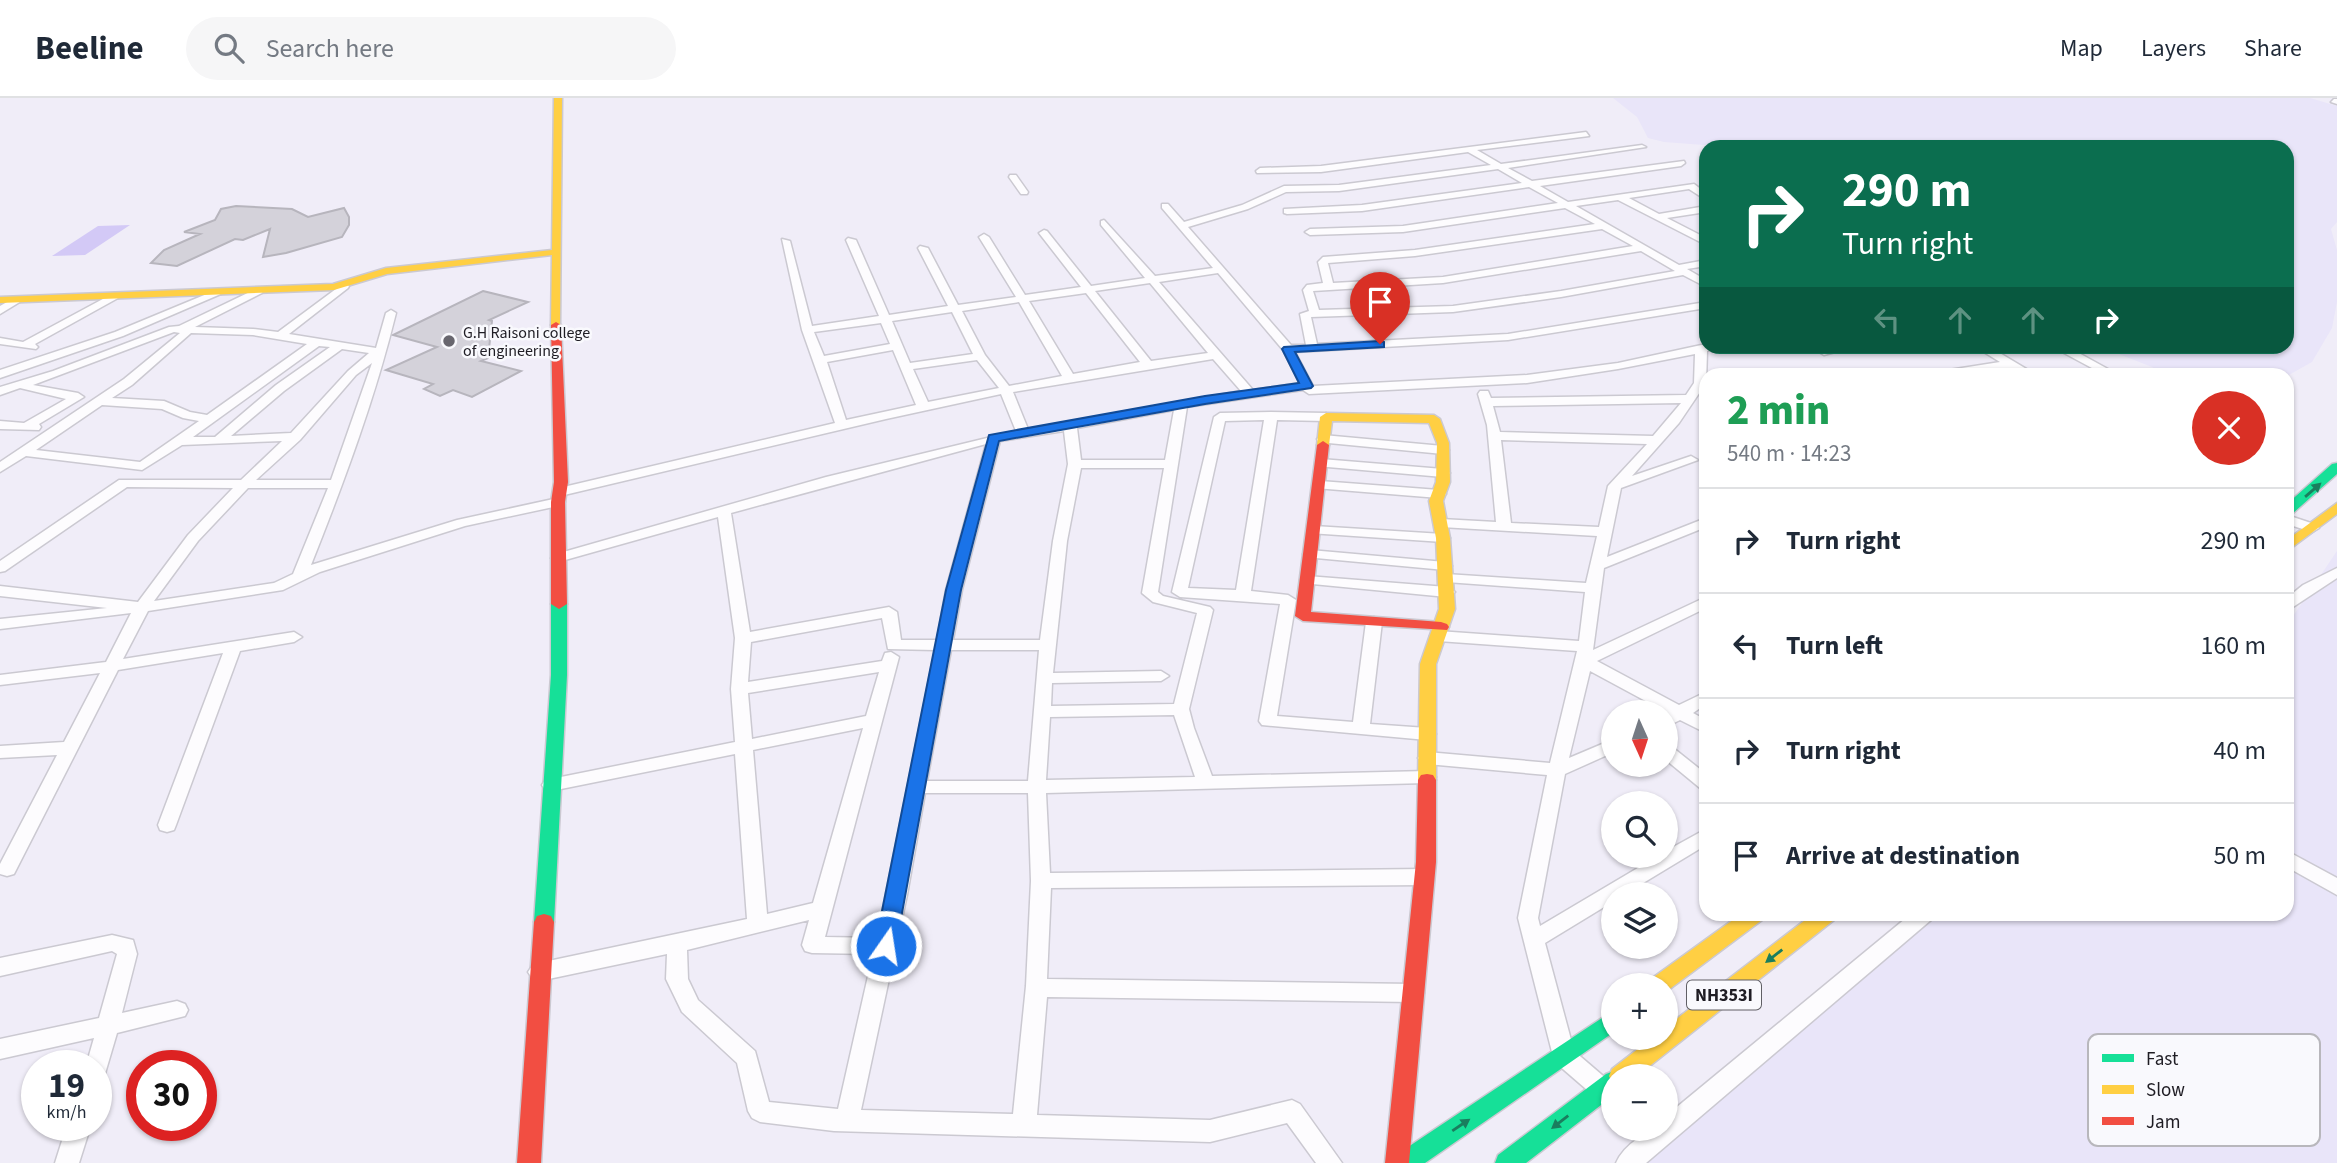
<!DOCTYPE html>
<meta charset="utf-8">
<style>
:root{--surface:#fff;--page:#f6f6f7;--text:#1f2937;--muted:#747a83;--line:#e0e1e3}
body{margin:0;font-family:"Source Sans 3",sans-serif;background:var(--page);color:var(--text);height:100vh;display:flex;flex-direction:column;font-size:26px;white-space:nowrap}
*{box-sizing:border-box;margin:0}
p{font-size:23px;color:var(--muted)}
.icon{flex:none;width:38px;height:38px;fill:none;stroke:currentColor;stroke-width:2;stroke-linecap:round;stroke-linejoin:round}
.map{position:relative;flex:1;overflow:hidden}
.sheet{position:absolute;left:1699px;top:270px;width:595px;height:553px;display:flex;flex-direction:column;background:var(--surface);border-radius:21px;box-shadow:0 2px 5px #0004}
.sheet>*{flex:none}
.banner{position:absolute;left:1699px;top:42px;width:595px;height:214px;border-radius:21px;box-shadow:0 2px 5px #0004;background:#0b6e4f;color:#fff;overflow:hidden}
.needle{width:46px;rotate:177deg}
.fabs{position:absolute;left:1601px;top:602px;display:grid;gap:14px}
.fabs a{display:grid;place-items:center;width:77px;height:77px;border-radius:50%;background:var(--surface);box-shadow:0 2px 5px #0004;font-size:35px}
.speed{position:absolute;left:21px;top:952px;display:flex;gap:14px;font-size:35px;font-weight:700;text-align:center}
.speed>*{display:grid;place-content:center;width:91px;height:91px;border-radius:50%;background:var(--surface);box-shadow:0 2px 5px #0004;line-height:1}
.speed small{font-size:18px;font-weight:400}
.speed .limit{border:10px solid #d22;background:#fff;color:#111}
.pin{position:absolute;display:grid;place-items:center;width:60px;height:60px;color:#fff;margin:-72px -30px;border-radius:50% 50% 50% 0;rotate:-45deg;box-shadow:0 0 7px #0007}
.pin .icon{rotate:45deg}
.me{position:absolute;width:77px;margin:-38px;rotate:13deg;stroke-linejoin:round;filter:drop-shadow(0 0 5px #0008)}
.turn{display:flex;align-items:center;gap:24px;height:147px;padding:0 28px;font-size:32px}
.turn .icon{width:91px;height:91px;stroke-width:2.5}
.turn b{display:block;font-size:49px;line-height:60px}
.lanes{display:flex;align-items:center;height:66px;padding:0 28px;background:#0003;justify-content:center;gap:35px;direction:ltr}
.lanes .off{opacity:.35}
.round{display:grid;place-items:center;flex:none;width:74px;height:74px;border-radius:37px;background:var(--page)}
.headline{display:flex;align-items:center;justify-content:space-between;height:119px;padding:0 28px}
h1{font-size:42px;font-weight:800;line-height:52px;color:#1e9e55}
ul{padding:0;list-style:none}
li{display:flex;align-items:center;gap:21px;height:105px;padding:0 28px;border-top:2px solid var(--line)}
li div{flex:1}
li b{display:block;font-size:26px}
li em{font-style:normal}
header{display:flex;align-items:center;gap:42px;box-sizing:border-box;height:98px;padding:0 35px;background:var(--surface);border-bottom:2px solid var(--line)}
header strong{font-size:33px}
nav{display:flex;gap:38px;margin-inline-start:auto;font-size:24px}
.search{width:490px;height:63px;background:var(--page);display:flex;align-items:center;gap:18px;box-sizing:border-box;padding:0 24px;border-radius:38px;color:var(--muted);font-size:26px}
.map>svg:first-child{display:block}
.built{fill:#e9e5f9}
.water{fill:#d3c9f6}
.building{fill:#d4d2da;stroke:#b7b5bd;stroke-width:2}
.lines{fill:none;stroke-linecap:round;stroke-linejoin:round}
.street-casing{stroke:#cbc9d1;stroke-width:3}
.fast-casing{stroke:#cbc9d1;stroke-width:3}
.slow-casing{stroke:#cbc9d1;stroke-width:3}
.jam-casing{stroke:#cbc9d1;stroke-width:3}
.street{fill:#fdfcfe;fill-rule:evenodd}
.fast{fill:#16e098;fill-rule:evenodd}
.slow{fill:#ffcf43;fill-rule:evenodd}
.jam{fill:#f24e42;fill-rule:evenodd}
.oneway{fill:#1a7e5e}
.route{fill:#1a73e8;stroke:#114b97;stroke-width:2}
.poi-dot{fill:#68666e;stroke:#f9f9fd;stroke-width:2.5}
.labels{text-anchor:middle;stroke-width:5;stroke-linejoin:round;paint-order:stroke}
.far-poi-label{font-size:16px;fill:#1f1d24;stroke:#f9f9fd;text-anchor:start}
.shield{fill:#f9f9fd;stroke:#605f65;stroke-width:2}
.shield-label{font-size:18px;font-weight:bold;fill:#1f1d24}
.key{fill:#f9f9fd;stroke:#b8b7bc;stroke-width:2}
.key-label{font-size:19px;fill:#1f1d24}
</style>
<header>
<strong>Beeline</strong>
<div class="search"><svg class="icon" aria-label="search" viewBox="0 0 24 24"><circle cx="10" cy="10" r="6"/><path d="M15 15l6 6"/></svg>Search here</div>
<nav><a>Map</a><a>Layers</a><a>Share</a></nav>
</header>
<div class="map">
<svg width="2337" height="1065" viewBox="0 0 2337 1065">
<rect width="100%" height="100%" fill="#f0edf8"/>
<path class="built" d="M1613 0H2310L2337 8V124L2331 131 2337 152V204L2332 230 2312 264 2287 278 2161 276 2152 269 2101 249 2287 248V49H1730L1664 44 1648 40 1637 19Z
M2337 453V1065H1622L1935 816H2287V527Z"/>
<path class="water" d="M130 127 85 157 52 158 98 128Z"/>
<path class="building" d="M236 108 292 111 308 119 344 110 349 119V127L342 139 286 155 263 159 270 131 243 142 235 141 177 168 151 165 164 152 200 136 184 134 215 122 221 111Z
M483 193 528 204 489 222 492 223 488 260 481 263 521 273 472 299 453 292 440 298 424 291 433 286 386 272 437 249 393 237Z"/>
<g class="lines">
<g class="street-casing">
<path id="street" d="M2334 1H2337V6L2331 4Z
M1586 34 1589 38 1477 52 1501 66 1642 47 1646 49 1508 70 1532 83 1684 63 1685 65 1681 68 1540 88 1568 104 1694 86 1706 95V102L1689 91 1629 100 1659 116 1706 108V114L1667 120 1706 140V147L1618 102 1576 108 1679 167 1706 162V168L1687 171 1706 182V189L1683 177 1561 199 1453 214 1311 219 1317 246 1508 236 1706 204V210L1508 242 1295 254 1313 288 1527 277 1618 265 1706 246V248H1720L1707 253 1706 285 1679 325 1632 378 1691 358 1698 362 1621 390 1607 459 1706 420V429L1604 470 1593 552 1706 499V510L1597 563 1679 607 1706 594V606L1693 615 1706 622V635L1680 622 1666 629V614L1590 573 1569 660 1614 641V654L1565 676 1538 820 1540 828 1658 758H1666V753L1706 731V747L1625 796H1614V803L1545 845 1574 953 1609 983 1612 990 1609 997 1601 1000 1593 997 1556 965 1553 958 1518 820 1547 677 1427 666 1421 664 1418 660 1421 656 1427 654 1550 665 1577 553 1438 543 1430 538 1438 533 1579 543 1585 494 1446 484 1439 480 1446 476 1586 485 1597 438 1441 429 1434 425 1441 421 1496 424 1487 327 1478 296 1480 293H1488L1491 300 1686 297 1694 285 1695 256 1618 271 1527 285 1309 296 1303 292 1187 309 1158 494 1163 498 1210 509 1213 512 1189 611 1194 630 1212 678 1427 673 1433 675 1436 679 1433 683 1427 685 1046 695 1050 775 1424 771 1431 774 1434 779 1431 784 1424 787 1051 790 1047 881 1413 886 1421 889 1424 895 1421 901 1413 904 1047 899 1037 1017 1210 1022 1292 1002 1300 1006 1342 1065H1316L1287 1025 1210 1044 834 1033 760 1024 752 1020 748 1013 737 965 682 914 666 881 667 856 539 883 532 880 528 874 532 868 539 865 747 821 735 656 551 693 545 692 542 687 545 682 551 681 735 644 731 591 735 540 718 419 558 464 551 460 553 457 826 379 1016 333 1001 296 886 321 560 398 555 397 553 394 555 391 835 325 802 232 782 141 790 143 812 228 879 218 846 142 848 140 856 142 889 217 948 208 918 150 920 148 928 150 958 207 1016 199 979 139 984 136 989 139 1025 197 1081 189 1039 135 1044 132 1047 133 1091 188 1145 180 1101 127V123L1104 122 1155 178 1213 170 1162 110V106H1168L1184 124 1242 107 1284 88 1339 87 1491 67 1468 54 1321 74 1257 75 1256 73 1260 70 1321 68ZM1498 71 1522 85 1362 107 1284 111V115L1287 116 1362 113 1529 89 1558 105 1403 128 1310 131 1305 134 1310 137 1403 134 1565 110 1595 126 1415 152 1323 159 1318 164 1323 185 1307 187 1303 192 1309 213 1300 216 1306 247H1291L1188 129 1248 111 1286 94 1339 93ZM1602 131 1633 148 1443 179 1333 185 1328 165 1415 158ZM1641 153 1675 173 1561 193 1453 208 1319 212 1313 193 1443 185ZM1218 175 1283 252 1300 285 1253 292 1159 184ZM1150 185 1208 255 1151 263 1095 193ZM1086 195 1140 264 1073 276 1029 203ZM1019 204 1062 278 1009 288 985 257 962 213ZM952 214 973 256 910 265 892 223ZM881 225 890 246 824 258 814 234ZM893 252 916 307 846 322 827 264ZM1213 261 1241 293 1028 331 1013 294ZM977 262 999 290 928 304 913 271ZM1681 305 1653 338 1500 334 1493 308ZM1174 312 1165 362H1081L1077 330ZM1064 333 1068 366 1053 443 1040 542H953L962 492 1000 343ZM1501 342 1647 346 1608 388 1599 429 1511 425ZM986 346 946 492 937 542H901L897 514 889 509 750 534 731 415ZM1081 370H1164L1142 495 1153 504 1197 515 1174 606 1051 608 1052 585 1161 583 1169 578 1161 573 1053 575 1067 443ZM882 520 888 551 935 552 877 840 825 839 899 559 891 554 885 555 882 563 748 584 751 544ZM951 552H1039L1028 683H927ZM879 574 866 618 752 641 748 595ZM1174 617 1195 679 1046 682 1050 619ZM863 630 813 805 767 816 753 652ZM925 695H1028L1031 783 1026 888 1013 1016 861 1012 907 797ZM809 822 802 847 805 853 812 855 873 856 838 1011 769 1004 755 953 698 902 688 881 687 852Z
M1010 77H1016L1028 94 1027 96H1021L1009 79Z
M344 185 349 188 348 190 289 236 376 250 386 215 391 212 396 215C375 301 344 384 311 467L457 422 558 400 565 404 558 408 465 428 320 474 283 492 148 513 123 561 294 534 302 539 294 544 240 553 176 727 174 732 167 734 160 732 158 727 223 555 118 572 14 776 7 778 0 776V766L57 657 0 660V648L64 644 100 575 0 587V577L106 564 131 515 0 531V521L107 510 0 498V488L138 504 188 437 233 390 127 389 5 473 0 474V463L119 382H241L282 343 182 347 142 372 26 358 0 374V364L124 281 180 235 174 234 33 287 78 295 84 299 39 326 41 329 39 332 0 331V323L24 325 66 301 20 290 0 297V289L53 273 169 229 179 228 258 190 263 193 262 195 195 229 253 231 278 234ZM191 235 253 237 307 246 207 317 190 314 164 303 112 300 132 287ZM319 248 330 249 276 287 215 339H193ZM342 251 369 255 348 273 291 335 231 338 284 293ZM372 265 331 382H256L300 342 356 277ZM102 307 162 311 183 320 199 323 140 364 36 352ZM248 390H328L293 476 274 485 154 503 198 443Z
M214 193 223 195 123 238 0 280V272L115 234Z
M114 195 119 198 118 200 35 246 38 249 36 251 0 246V240L23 244Z
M14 200 23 202 0 216V208Z
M1809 248H1858L1824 257Z
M1974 248H1988L2035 276H2021L2009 270 1967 276H1943L1949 272 2000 264Z
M2051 248H2066L2117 276H2103Z
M1271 314 1326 315 1332 319 1326 323 1277 322 1251 493 1288 497 1296 502 1277 618 1353 624 1366 524 1374 519 1382 524 1370 626 1427 630 1433 632 1436 636 1433 640 1427 642 1262 627 1259 623 1280 506 1180 499 1172 494 1214 319 1220 315ZM1264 322 1236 492 1188 490 1225 323Z
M1323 337 1443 348 1449 352 1443 356 1318 344 1317 341Z
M1321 361 1443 371 1450 375 1443 379 1316 368V362Z
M1320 383 1439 392 1446 396 1439 400 1315 390 1313 387Z
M2287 417 2317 427 2319 430 2312 434 2287 426Z
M1314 428 1443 436 1450 440 1443 444 1309 435 1307 432Z
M1310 452 1445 464 1452 468 1445 472 1305 459 1303 456 1305 453Z
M2337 470V480L2287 513V500L2303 487Z
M1307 478 1447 489 1455 494 1447 499 1302 485 1300 482Z
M1666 647 1672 649 1706 676V691L1700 690 1666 662Z
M2287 753 2337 780V797L2287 769Z
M1911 816H1934L1931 822 1646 1065H1616C1624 1047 1647 1031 1666 1031V1018Z
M112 837 133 842 137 856 122 915 177 903 185 906 188 912 185 918 117 935 104 979 96 982V968H86L94 940 0 961V941L99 920 117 856 112 853 0 878V860Z
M67 1027H91L79 1065H55Z"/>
</g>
<g class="fast-casing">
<path id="fast" d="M2337 365V376L2292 416 2287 417V406L2332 366Z
M559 501 567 506V577L554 824 551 830 544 832 537 830 534 824 551 577V506Z
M1614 912V934L1425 1065H1393L1396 1057Z
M1614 973 1623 978H1614V997L1526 1065H1495L1498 1057 1606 976Z"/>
</g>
<g class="slow-casing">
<path id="slow" d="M554 0H562L560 229 551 227 552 157 387 176 334 192 0 205V199L333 186 386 170 552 152Z
M1326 315 1434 317 1440 321 1449 345 1450 384 1443 403 1450 440 1455 511 1436 566V682L1433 687H1421L1418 682 1420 566 1439 511 1436 440 1429 403 1436 384 1437 345 1429 325 1332 323 1329 347 1328 350H1318L1317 347 1320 319Z
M2337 405V416L2287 453V442Z
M1741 816H1765L1762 822 1667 893 1666 887H1648L1651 881Z
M1813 816H1837L1834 822 1637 978H1614L1612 985 1609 978 1612 971 1652 940H1666V929Z"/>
</g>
<g class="jam-casing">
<path id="jam" d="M556 224 561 227 568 384 565 404 567 506 559 511 551 506V404L554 384 551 227Z
M1323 343 1329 347 1311 514 1441 524 1447 526 1449 529 1447 532 1303 523 1295 518 1317 347Z
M1427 676 1433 677 1436 682V764L1409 1065H1385L1416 764 1418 682 1421 677Z
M544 816 551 818 554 824 541 1065H517L534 824 537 818Z"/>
</g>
<use href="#street" class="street"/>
<use href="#fast" class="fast"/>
<use href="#slow" class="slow"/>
<use href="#jam" class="jam"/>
</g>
<defs><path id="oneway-solid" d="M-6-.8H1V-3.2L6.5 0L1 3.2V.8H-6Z" transform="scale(1.75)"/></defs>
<g class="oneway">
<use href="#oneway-solid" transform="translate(2313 392) rotate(-41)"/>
<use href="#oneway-solid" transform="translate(1774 858) rotate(142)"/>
<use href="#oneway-solid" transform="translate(1560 1024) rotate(142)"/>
<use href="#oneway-solid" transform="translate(1461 1027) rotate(-34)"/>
</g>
<path class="route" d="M1380 243 1384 244V249L1295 254 1313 288 1311 290 1205 306 999 343 961 492 896 848 893 854 886 856 878 854 875 848 946 492 989 337 1205 298 1299 285 1282 251 1284 249Z"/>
<circle class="poi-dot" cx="449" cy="243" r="7"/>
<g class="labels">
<g class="far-poi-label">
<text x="463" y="240">G.H Raisoni college<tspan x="463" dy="18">of engineering</tspan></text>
</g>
<rect class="shield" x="1687" y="882.5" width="74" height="29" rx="5"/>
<g class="shield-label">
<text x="1724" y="903">NH353I</text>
</g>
</g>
<rect x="2088" y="936" width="232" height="112" rx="10" class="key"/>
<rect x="2102" y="956" width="32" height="8" fill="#16e098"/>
<rect x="2102" y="987" width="32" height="9" fill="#ffcf43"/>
<rect x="2102" y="1019" width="32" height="8" fill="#f24e42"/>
<g class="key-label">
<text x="2146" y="967">Fast</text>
<text x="2146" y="998">Slow</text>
<text x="2146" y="1030">Jam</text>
</g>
</svg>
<div class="fabs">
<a><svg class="needle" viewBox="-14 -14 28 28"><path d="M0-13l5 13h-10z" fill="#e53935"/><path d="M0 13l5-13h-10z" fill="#747a83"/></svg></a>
<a><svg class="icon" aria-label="search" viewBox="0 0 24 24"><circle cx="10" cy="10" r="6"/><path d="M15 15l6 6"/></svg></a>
<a><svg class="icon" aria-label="layers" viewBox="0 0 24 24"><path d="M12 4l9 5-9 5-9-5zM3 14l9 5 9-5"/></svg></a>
<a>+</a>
<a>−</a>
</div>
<div class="speed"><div>19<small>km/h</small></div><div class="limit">30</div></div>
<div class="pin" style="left:1380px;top:246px;background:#d93025"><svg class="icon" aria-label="arrive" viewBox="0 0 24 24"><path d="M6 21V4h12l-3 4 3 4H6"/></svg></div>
<svg class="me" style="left:886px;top:848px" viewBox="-20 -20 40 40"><circle r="17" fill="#1a73e8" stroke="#fff" stroke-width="3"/><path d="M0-11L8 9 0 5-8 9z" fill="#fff"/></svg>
<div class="banner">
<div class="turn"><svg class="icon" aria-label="right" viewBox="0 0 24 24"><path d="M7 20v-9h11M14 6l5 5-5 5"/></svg><div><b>290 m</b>Turn right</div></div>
<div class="lanes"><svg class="icon off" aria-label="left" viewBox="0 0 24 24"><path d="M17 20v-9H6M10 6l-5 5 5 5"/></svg><svg class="icon off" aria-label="ahead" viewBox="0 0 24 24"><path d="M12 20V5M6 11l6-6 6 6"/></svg><svg class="icon off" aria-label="ahead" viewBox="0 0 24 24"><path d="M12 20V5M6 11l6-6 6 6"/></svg><svg class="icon" aria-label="right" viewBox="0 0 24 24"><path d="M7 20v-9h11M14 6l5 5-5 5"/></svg></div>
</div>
<section class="sheet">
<div class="headline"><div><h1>2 min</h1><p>540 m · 14:23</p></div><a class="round" style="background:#d93025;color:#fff"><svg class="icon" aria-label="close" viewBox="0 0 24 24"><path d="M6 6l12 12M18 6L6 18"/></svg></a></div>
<ul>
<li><svg class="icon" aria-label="right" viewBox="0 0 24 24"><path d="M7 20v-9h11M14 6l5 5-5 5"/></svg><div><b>Turn right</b></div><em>290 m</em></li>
<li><svg class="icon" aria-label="left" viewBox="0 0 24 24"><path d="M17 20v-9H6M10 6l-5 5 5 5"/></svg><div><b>Turn left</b></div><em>160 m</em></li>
<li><svg class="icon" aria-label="right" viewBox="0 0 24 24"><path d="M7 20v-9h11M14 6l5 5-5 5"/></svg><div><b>Turn right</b></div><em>40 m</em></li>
<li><svg class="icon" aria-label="arrive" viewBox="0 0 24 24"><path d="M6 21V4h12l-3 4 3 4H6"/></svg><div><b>Arrive at destination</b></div><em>50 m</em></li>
</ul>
</section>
</div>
